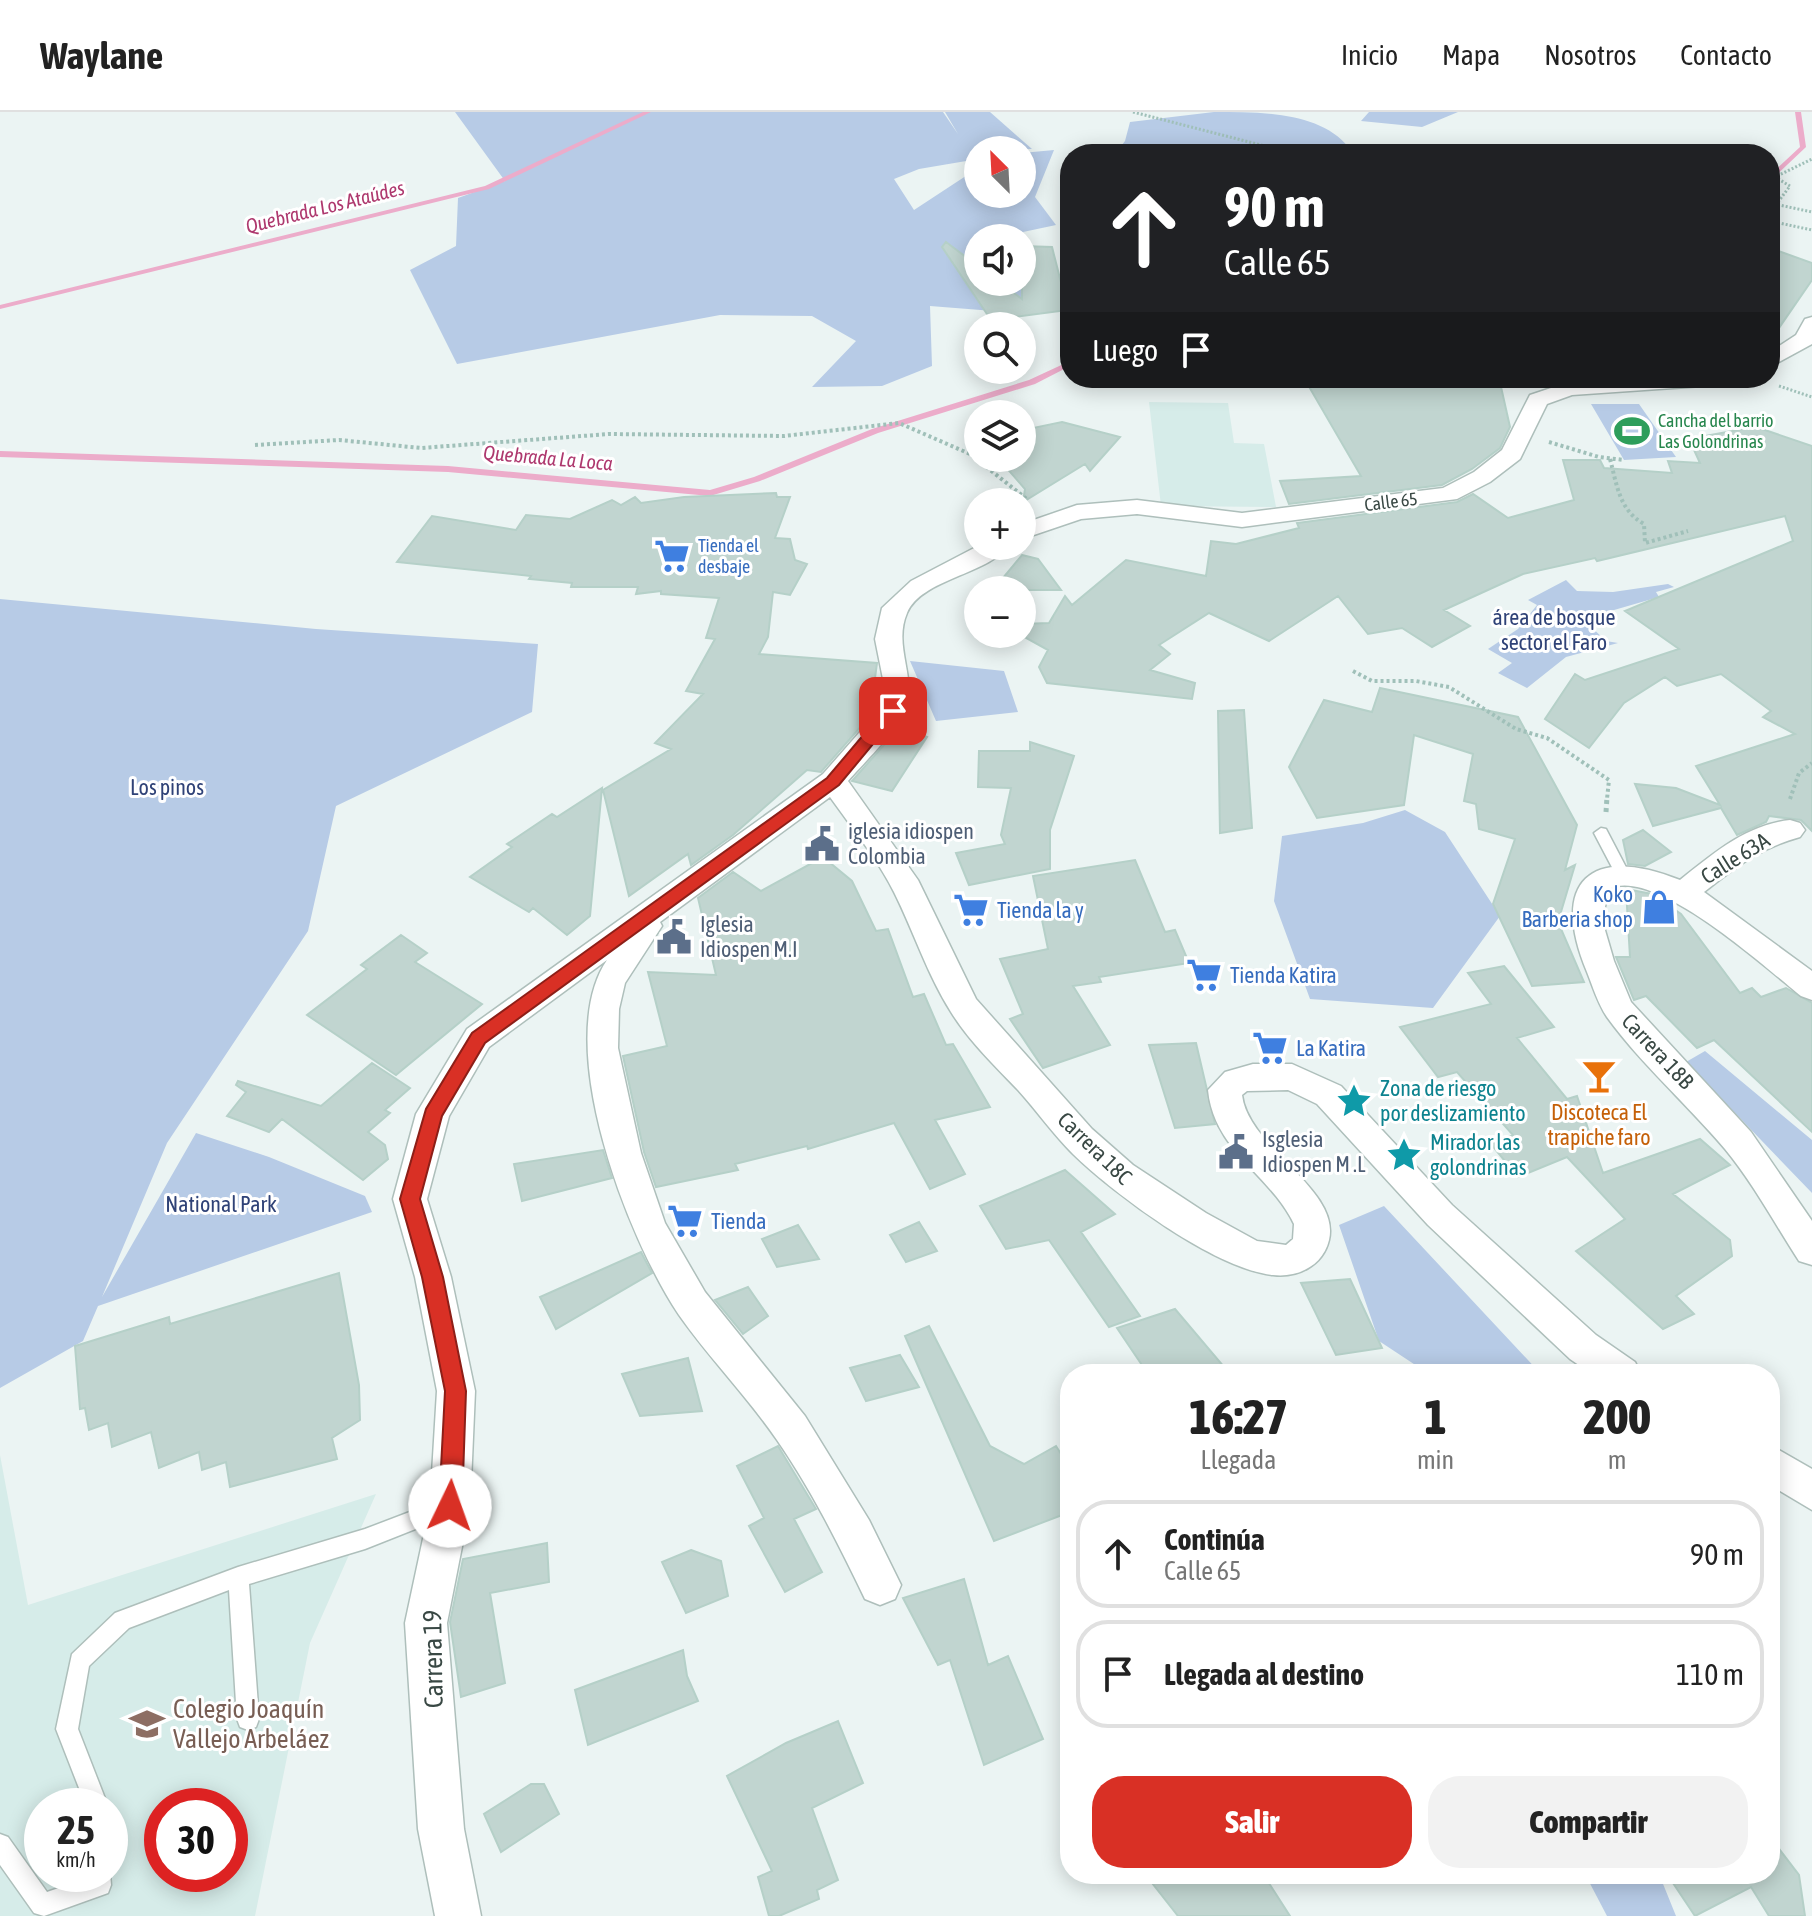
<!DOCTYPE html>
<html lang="es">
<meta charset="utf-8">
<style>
:root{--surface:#fff;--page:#f2f2f2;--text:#222;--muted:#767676;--line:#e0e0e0;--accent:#d93025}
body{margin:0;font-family:"Asap Condensed",sans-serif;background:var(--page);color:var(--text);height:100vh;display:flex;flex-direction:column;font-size:30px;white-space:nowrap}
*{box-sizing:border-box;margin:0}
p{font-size:26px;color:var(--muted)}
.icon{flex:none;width:44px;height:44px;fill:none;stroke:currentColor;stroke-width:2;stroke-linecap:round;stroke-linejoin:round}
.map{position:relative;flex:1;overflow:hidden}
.side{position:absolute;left:1060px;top:1252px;width:720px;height:520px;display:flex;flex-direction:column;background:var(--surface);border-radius:32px;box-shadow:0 4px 20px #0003}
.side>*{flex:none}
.hud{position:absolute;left:1060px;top:32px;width:720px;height:244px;border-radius:32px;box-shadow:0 4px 20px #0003;background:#202124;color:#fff;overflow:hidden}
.needle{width:52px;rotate:336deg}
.buttons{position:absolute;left:964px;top:24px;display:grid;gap:16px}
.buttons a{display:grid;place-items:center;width:72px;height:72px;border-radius:50%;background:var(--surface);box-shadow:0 4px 20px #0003;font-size:40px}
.speed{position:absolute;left:24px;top:1676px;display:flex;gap:16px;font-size:40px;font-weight:700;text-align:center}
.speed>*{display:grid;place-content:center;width:104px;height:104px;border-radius:50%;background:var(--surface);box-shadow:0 4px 20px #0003;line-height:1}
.speed small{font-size:20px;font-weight:400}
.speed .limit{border:12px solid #d22;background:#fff;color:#111}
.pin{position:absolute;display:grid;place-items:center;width:68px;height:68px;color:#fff;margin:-34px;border-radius:16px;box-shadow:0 4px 12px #0006}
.me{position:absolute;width:88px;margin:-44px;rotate:3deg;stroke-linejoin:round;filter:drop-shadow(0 0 6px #0008)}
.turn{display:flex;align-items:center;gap:28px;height:168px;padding:0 32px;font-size:36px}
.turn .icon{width:104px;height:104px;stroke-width:2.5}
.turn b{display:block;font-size:56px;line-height:68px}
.then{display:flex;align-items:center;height:76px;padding:0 32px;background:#0003;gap:16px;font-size:30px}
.eta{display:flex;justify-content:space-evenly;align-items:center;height:136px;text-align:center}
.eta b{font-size:48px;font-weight:800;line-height:56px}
.action{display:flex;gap:16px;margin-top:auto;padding:16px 32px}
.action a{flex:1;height:92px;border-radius:32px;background:var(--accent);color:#fff;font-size:32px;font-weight:800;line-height:92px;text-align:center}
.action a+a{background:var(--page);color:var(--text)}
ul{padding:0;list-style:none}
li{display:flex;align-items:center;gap:24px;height:108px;margin:0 16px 12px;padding:0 16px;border:4px solid var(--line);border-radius:32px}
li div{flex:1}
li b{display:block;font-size:30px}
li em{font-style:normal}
header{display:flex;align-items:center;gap:48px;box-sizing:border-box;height:112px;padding:0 40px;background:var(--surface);border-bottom:2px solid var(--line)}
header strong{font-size:38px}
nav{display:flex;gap:44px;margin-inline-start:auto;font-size:28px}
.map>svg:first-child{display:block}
.education{fill:#d6ece9;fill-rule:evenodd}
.green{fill:#b7cbe6}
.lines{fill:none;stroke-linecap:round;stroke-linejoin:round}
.stream{fill:#ecacca;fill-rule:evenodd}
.building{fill:#c1d5d0;stroke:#b5d0c8;stroke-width:2}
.service-casing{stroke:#aebfbb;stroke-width:3}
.minor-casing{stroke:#aebfbb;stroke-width:3}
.path-far2{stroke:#a0c0b9;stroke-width:3;stroke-dasharray:2 2;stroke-linecap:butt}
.path-far1{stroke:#a0c0b9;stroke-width:4;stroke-dasharray:3 3;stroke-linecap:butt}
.path{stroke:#a0c0b9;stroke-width:5;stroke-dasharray:4 4;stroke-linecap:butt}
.service{fill:#fff;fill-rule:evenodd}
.minor{fill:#fff;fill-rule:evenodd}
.route{fill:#d93025;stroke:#8d1f18;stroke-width:2}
.labels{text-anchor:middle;stroke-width:6;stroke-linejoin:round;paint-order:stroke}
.far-leisure-label{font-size:18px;fill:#27864d;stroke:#fff;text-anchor:start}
.far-street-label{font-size:18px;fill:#394844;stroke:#fff}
.far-shop-label{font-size:18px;fill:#366cbe;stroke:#fff;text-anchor:start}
.far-water-label{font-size:20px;font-style:italic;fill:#ae386e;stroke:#fff}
.park-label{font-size:22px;fill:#2f4277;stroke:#fff}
.service-label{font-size:22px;fill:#4e5e75;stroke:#fff;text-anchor:start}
.street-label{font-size:22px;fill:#394844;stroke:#fff}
.shop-label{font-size:22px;fill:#366cbe;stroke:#fff;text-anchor:start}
.culture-label{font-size:22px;fill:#0d838f;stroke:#fff;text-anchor:start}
.food-label{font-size:22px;fill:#c56008;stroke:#fff}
.near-street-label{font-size:26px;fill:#394844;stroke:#fff}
.near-education-label{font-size:26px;fill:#785e54;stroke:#fff;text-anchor:start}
</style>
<header>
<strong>Waylane</strong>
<nav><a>Inicio</a><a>Mapa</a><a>Nosotros</a><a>Contacto</a></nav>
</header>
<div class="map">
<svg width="1812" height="1804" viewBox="0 0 1812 1804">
<rect width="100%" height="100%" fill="#ebf4f3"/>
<path class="education" d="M1149 290 1228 291 1234 331 1264 332 1276 395 1161 394Z
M0 1343 28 1493 376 1382 310 1531 255 1804H0ZM42 1694H110V1762H42ZM162 1694H230V1762H162Z"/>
<path class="green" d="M455 0H943L958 22 945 0H990L1032 37 978 38V47L919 57 894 67 914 98 978 56V82H1022V41L1054 38 1035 85 1056 113 995 126H978V170H1022L1032 155 1070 175 1006 200 930 194 932 254 882 274 812 275 856 229 812 204 720 203 457 252 410 158 456 134 458 86 505 69Z
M1214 0C1262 0 1321 0 1349 36 1329 50 1295 41 1272 36L1261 42H1115L1125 29 1130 10Z
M1369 0H1458L1422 15 1361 9Z
M1591 292H1639L1676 345 1624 348Z
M1566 468 1577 479 1613 480 1668 472 1674 475 1656 480 1659 485 1583 507 1606 529 1618 531 1566 545 1527 576 1498 561 1512 551 1488 537 1518 517 1537 493 1528 488Z
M0 487 316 517 538 532 532 600 336 694 308 819 167 1031 102 1185 196 1021 269 1045 365 1084 372 1100 98 1194 83 1229 0 1276Z
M910 549 1004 559 1018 600 936 609Z
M1405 698 1445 720 1500 804 1433 896 1310 887 1274 789 1282 724 1363 711Z
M1705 939 1812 1028V1081L1686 950Z
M1384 1094 1541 1262H1429L1379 1229 1339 1113Z
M1585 1762H1659L1676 1804H1607Z"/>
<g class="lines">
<path class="stream" d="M643 0H651L489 77 0 197V193L485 74Z
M1795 0H1801L1806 35 1770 69V63L1800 35Z
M1070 249V254L1035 272 878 321 760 369 710 384 448 360 0 345V339L448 354 710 378 754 365 872 317 1029 268Z"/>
</g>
<path class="building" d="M946 130 978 154V170H999L1022 187V134L1052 135 1068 198 991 208 942 135Z
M1770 136 1812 151V168L1770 229Z
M1304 266H1499L1510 315 1500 336 1472 357 1442 373 1289 392 1280 369 1361 364Z
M1062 310 1120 325 1090 359 1085 352 1023 390 1025 377 998 346H1022V323L1031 333 1033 316Z
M1743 317H1762L1812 334V719L1801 708 1769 704 1766 710 1737 723 1721 696 1653 714 1635 672 1676 676 1720 693 1696 654 1795 622 1763 605 1771 599 1721 562 1677 574 1665 565 1624 591 1589 636 1545 607 1575 562 1585 568 1679 537 1625 499 1793 429 1785 404 1597 449 1595 446 1523 462 1444 498 1470 514 1432 535 1402 516 1368 522 1338 484 1269 529 1209 501 1159 533 1170 542 1150 558 1195 571 1192 587 1047 571 1039 555 1048 538 1019 522 1022 512 1049 511 1065 484 1072 493 1126 448 1206 464 1211 429 1236 432 1299 416 1297 411 1457 390 1473 382 1508 406 1574 388 1563 348H1600L1604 356 1672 361 1668 349 1700 351 1689 327Z
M776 381 777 385H790L775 426 790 427 795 448 807 452 790 483 773 480 768 525 759 542 877 551 870 604 821 660 807 658 733 723 691 753 688 742 629 784 603 678 671 637 655 631 703 582 686 579 715 527 706 526 719 486 661 482V479L636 482 638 475H571L572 471 529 467 531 464 397 450 432 404 516 418 526 403 570 407 612 388 621 393 635 385 641 391 684 385Z
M1022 443 1038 447 1061 478H993Z
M1380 576 1518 605 1577 713 1565 758 1575 753 1558 810 1584 870 1532 874 1493 792 1515 727 1479 717 1476 692 1464 689 1473 642 1414 623 1404 693 1317 706 1289 655 1324 588 1372 600Z
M1244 598 1252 716 1220 721 1218 599Z
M900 615 927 625 892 679 852 669Z
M1030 630 1074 644 1050 718V757L969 773 956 741 1005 732 1001 723 1011 676 978 675 979 639H1030Z
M602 676 590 804 567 823 533 796 529 800 470 765 512 735 507 732 552 702 557 705Z
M1643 718 1671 740 1645 754 1628 752 1623 728Z
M823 745 852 769 876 819 888 817 913 885 924 882 946 933 953 932 990 995 935 1008 965 1062 930 1077 894 1011 808 1037 807 1034 735 1052 738 1058 656 1075 644 1040 623 944 667 934 648 860 716 863 698 786 733 760 761 779Z
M1135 748 1165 820 1175 818 1189 851 1099 865 1101 870 1073 874 1110 933 1043 956 1010 907 1023 902 1000 847 1048 837 1033 764Z
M1626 777 1652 782 1681 802 1740 881 1752 876 1761 885 1786 876 1812 891V1020L1714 928 1697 936 1646 884 1634 888 1616 845H1630Z
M401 823 427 841 415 850 482 892 396 963 307 903 367 857 361 853Z
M1504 854 1554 915 1517 926 1567 987 1577 984 1603 1061 1700 1027 1730 1053 1673 1082 1730 1128 1732 1144 1676 1184 1694 1202 1663 1217 1576 1139 1625 1107 1567 1045 1518 1065 1490 1031 1513 1023 1457 960 1438 965 1400 915 1491 892 1468 861Z
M1196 931 1215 1012 1175 1016 1149 933Z
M372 951 410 976 385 998 390 1001 368 1020 385 1033 388 1047 363 1068 282 1007 269 1020 227 1004 246 980 236 973 238 969 321 994Z
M603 1038 612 1066 522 1089 514 1052Z
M1065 1058 1115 1102 1081 1120 1140 1204 1109 1215 1049 1128 1006 1137 980 1094Z
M919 1110 937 1139 906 1150 890 1123Z
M798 1113 819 1147 777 1155 762 1127Z
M641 1140 652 1161 556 1217 540 1185Z
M339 1161 359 1273 360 1308 332 1326 337 1347 230 1375 226 1350 202 1358 199 1340 159 1356 151 1320 112 1335 108 1311 89 1318 85 1296 80 1297 75 1234 169 1205 170 1212Z
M1350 1167 1382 1236 1336 1243 1301 1171Z
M748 1175 768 1204 743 1222 715 1188Z
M1175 1197 1230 1262H1148L1117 1216Z
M929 1214 990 1334 1024 1352 1056 1334 1070 1356V1400L994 1429 905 1224Z
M900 1243 919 1275 866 1289 850 1256Z
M688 1246 702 1299 640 1304 622 1262Z
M778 1334 816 1397 794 1407 822 1460 785 1480 749 1414 764 1406 737 1354Z
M547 1431 549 1470 490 1481 505 1571 461 1585 450 1510 463 1447Z
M691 1438 721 1449 728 1484 686 1501 662 1450Z
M964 1467 988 1553 1008 1544 1043 1627 984 1653 950 1548 938 1553 903 1486Z
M683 1538 687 1564 698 1589 588 1633 575 1578Z
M838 1609 863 1671 812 1696 838 1768 817 1778 819 1787 779 1804H769L758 1765 772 1759 727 1664 786 1631Z
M531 1672H544L559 1702 501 1740 484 1702Z
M1770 1725 1799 1763 1805 1804H1769L1751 1775 1695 1804 1667 1762H1770Z
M1145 1762H1263L1290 1804H1178Z"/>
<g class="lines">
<g class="service-casing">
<path id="service" d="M1601 716 1606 717 1629 761 1627 765H1617L1615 761 1594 721Z
M449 1385 456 1387 459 1394 456 1401 365 1437 249 1472 259 1607 256 1615 248 1618 240 1615 237 1607 229 1478 129 1516 89 1554 78 1617 108 1694H86L56 1617 72 1542 115 1501 238 1455 365 1417Z
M0 1722 8 1725 47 1780 88 1766V1762L110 1761 111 1773 108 1781 44 1804 34 1801 0 1753Z"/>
</g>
<g class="minor-casing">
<path id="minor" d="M1812 205V232L1770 255V240L1796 223 1805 207Z
M1629 266H1728L1717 273 1572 283 1547 292 1520 347 1490 370 1457 387 1242 415 1137 402 1081 407 1022 427V412L1077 393 1137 388 1242 401 1443 376 1474 360 1502 338 1530 283 1569 270Z
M978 434H1008C989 462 921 467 907 501 893 533 916 565 907 598 902 613 860 655 848 669L918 768 976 887 1092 1017 1133 1053 1206 1101 1257 1129 1286 1133 1293 1127 1294 1112C1270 1062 1214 1039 1208 978L1225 960 1253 952H1292L1341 974 1452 1093 1596 1223 1635 1250 1641 1262H1592L1570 1247 1428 1113 1317 992 1288 978 1247 979 1242 983C1248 1036 1341 1077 1329 1128 1323 1154 1297 1166 1273 1163 1215 1157 1114 1082 1073 1042 1053 1022 1037 999 1018 978 994 953 969 929 951 900 927 862 914 820 894 780 877 746 852 716 830 685L660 810 662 814 625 871 619 897 618 936 641 1041 665 1111 705 1180 805 1304 869 1408 901 1473 895 1487 880 1493 865 1487C839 1433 811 1377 777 1328 747 1284 709 1246 679 1203 628 1127 551 931 607 848L489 935 449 1004 427 1087 451 1165 475 1279 470 1394 447 1511 464 1717 481 1804H435L418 1717 405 1511 430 1394 437 1279 415 1165 393 1087 416 1002 467 917 823 662 880 597 883 567 875 527 882 496 911 469Z
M1790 708 1800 711 1805 718 1800 725C1758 737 1739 753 1704 780L1812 859V888L1801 884C1766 856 1653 753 1609 777L1602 808 1614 849 1631 890 1751 1020 1812 1109V1153L1799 1149C1775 1112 1753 1071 1725 1037 1687 992 1641 952 1607 905 1598 892 1593 875 1587 860 1549 769 1591 732 1680 768 1714 741 1746 713 1790 708Z
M1770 1333 1812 1357V1398L1770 1373Z"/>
</g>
<path class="path-far2" d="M1133 0 1296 42
M1778 90 1790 74 1775 65 1812 47
M1770 91 1812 100
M1770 109 1812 118
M1779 274 1812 285"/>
<path class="path-far1" d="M1549 330 1599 345 1624 348
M255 333 339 328 421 336 609 322 784 324 899 311 970 342 1028 388
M1610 347C1617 373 1619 398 1644 412L1645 431 1688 419
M1353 559 1372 569H1416L1449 575 1516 617 1547 626 1609 668 1607 687
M1790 687 1799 661 1812 651"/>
<path class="path" d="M1606 700 1607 685"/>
<use href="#service" class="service"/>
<use href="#minor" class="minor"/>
</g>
<path class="route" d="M893 594 900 599 898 602 839 673 485 931 442 1004 420 1087 443 1165 466 1279 462 1394 458 1401 450 1404 442 1401 439 1394 445 1279 422 1165 400 1087 426 997 472 921 827 666 887 595Z"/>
<defs>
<g id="stadium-bare" transform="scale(2.76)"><path d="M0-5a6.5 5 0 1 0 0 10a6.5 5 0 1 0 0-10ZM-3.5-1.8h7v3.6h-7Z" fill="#2e9e5b" stroke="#fff" stroke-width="2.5" paint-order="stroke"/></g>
<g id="supermarket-bare" transform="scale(2.76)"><path d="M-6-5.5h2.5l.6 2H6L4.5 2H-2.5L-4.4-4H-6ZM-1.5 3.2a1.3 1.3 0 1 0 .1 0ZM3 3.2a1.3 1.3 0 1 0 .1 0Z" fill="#3f7fe0" stroke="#fff" stroke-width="2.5" paint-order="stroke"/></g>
<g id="civic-bare" transform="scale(2.76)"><path d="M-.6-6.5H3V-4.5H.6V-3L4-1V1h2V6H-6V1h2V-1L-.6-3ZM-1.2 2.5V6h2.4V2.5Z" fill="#5c6f8a" stroke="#fff" stroke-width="2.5" paint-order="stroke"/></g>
<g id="shop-bare" transform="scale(2.76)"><path d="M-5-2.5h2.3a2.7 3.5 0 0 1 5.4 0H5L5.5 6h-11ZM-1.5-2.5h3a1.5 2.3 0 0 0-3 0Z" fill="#3f7fe0" stroke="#fff" stroke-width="2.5" paint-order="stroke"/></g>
<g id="bar-bare" transform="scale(2.76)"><path d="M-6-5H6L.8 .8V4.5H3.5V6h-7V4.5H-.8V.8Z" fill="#e8710a" stroke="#fff" stroke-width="2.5" paint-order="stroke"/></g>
<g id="sight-bare" transform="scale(2.76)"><path d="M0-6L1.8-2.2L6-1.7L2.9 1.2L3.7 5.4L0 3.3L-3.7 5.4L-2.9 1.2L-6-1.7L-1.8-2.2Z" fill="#0f9aa8" stroke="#fff" stroke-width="2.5" paint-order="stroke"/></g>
<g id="school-bare" transform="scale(2.76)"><path d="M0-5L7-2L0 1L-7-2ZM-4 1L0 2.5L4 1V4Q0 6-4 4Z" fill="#8d6e63" stroke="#fff" stroke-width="2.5" paint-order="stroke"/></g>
</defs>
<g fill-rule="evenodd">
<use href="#stadium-bare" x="1632" y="319"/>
<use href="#supermarket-bare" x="672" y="444"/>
<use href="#civic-bare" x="822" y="732"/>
<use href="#shop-bare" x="1659" y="795"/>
<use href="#supermarket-bare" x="971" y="798"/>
<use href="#civic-bare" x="674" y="825"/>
<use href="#supermarket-bare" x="1204" y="863"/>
<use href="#supermarket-bare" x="1270" y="936"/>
<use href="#bar-bare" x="1599" y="964"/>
<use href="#sight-bare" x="1354" y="989"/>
<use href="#civic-bare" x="1236" y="1040"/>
<use href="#sight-bare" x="1404" y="1043"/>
<use href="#supermarket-bare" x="685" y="1109"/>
<use href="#school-bare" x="147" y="1612"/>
</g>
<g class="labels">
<g class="far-leisure-label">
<text x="1658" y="315">Cancha del barrio<tspan x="1658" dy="21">Las Golondrinas</tspan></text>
</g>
<g class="far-street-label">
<text transform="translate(1391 390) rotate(-7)" y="6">Calle 65</text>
</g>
<g class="far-shop-label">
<text x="698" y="440">Tienda el<tspan x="698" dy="21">desbaje</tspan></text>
</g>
<g class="far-water-label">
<text transform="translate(325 95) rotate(-14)" y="7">Quebrada Los Ataúdes</text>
<text transform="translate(548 346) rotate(5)" y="7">Quebrada La Loca</text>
</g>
<g class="park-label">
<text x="1554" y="513">área de bosque<tspan x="1554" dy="25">sector el Faro</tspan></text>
<text x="167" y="683">Los pinos</text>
<text x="221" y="1100">National Park</text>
</g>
<g class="service-label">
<text x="848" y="727">iglesia idiospen<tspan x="848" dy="25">Colombia</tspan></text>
<text x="700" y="820">Iglesia<tspan x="700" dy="25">Idiospen M.I</tspan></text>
<text x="1262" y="1035">Isglesia<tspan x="1262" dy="25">Idiospen M .L</tspan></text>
</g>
<g class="street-label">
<text transform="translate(1735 746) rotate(-32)" y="8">Calle 63A</text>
<text transform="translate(1658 939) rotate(47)" y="8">Carrera 18B</text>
<text transform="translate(1095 1036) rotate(44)" y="8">Carrera 18C</text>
</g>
<g class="shop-label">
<text x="1633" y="790" text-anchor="end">Koko<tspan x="1633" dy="25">Barberia shop</tspan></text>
<text x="997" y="806">Tienda la y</text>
<text x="1230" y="871">Tienda Katira</text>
<text x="1296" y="944">La Katira</text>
<text x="711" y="1117">Tienda</text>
</g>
<g class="culture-label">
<text x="1380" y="984">Zona de riesgo<tspan x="1380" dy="25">por deslizamiento</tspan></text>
<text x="1430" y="1038">Mirador las<tspan x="1430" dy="25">golondrinas</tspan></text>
</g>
<g class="food-label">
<text x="1599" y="1008">Discoteca El<tspan x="1599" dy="25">trapiche faro</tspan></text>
</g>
<g class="near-street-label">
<text transform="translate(433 1547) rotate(-91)" y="9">Carrera 19</text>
</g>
<g class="near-education-label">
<text x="173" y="1606">Colegio Joaquín<tspan x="173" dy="30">Vallejo Arbeláez</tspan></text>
</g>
</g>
</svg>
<div class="buttons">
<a><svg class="needle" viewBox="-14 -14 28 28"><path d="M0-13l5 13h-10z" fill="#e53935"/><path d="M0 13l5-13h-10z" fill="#767676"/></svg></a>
<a><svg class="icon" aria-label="sound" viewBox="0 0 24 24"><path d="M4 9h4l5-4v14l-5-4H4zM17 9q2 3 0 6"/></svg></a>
<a><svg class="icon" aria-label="search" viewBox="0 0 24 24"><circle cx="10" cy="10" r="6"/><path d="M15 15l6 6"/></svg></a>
<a><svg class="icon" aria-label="layers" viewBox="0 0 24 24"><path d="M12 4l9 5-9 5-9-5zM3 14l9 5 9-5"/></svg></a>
<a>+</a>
<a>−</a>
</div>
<div class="speed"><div>25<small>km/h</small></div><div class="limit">30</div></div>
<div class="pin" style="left:893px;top:599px;background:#d93025"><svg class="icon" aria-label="arrive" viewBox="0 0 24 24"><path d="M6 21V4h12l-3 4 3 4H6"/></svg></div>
<svg class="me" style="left:450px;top:1394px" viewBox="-20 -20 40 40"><circle r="19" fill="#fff"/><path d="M0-13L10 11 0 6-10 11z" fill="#d93025"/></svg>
<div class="hud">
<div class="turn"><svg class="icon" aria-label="ahead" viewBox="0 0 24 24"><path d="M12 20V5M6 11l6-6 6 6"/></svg><div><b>90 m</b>Calle 65</div></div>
<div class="then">Luego<svg class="icon" aria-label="arrive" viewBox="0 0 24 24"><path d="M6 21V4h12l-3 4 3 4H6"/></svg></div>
</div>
<section class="side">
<div class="eta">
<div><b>16:27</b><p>Llegada</p></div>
<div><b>1</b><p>min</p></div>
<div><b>200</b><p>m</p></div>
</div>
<ul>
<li><svg class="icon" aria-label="ahead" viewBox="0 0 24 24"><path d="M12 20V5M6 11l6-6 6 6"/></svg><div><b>Continúa</b><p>Calle 65</p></div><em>90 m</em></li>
<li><svg class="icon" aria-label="arrive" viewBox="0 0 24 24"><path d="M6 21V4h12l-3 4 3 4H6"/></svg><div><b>Llegada al destino</b></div><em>110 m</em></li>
</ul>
<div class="action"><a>Salir</a><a>Compartir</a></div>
</section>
</div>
